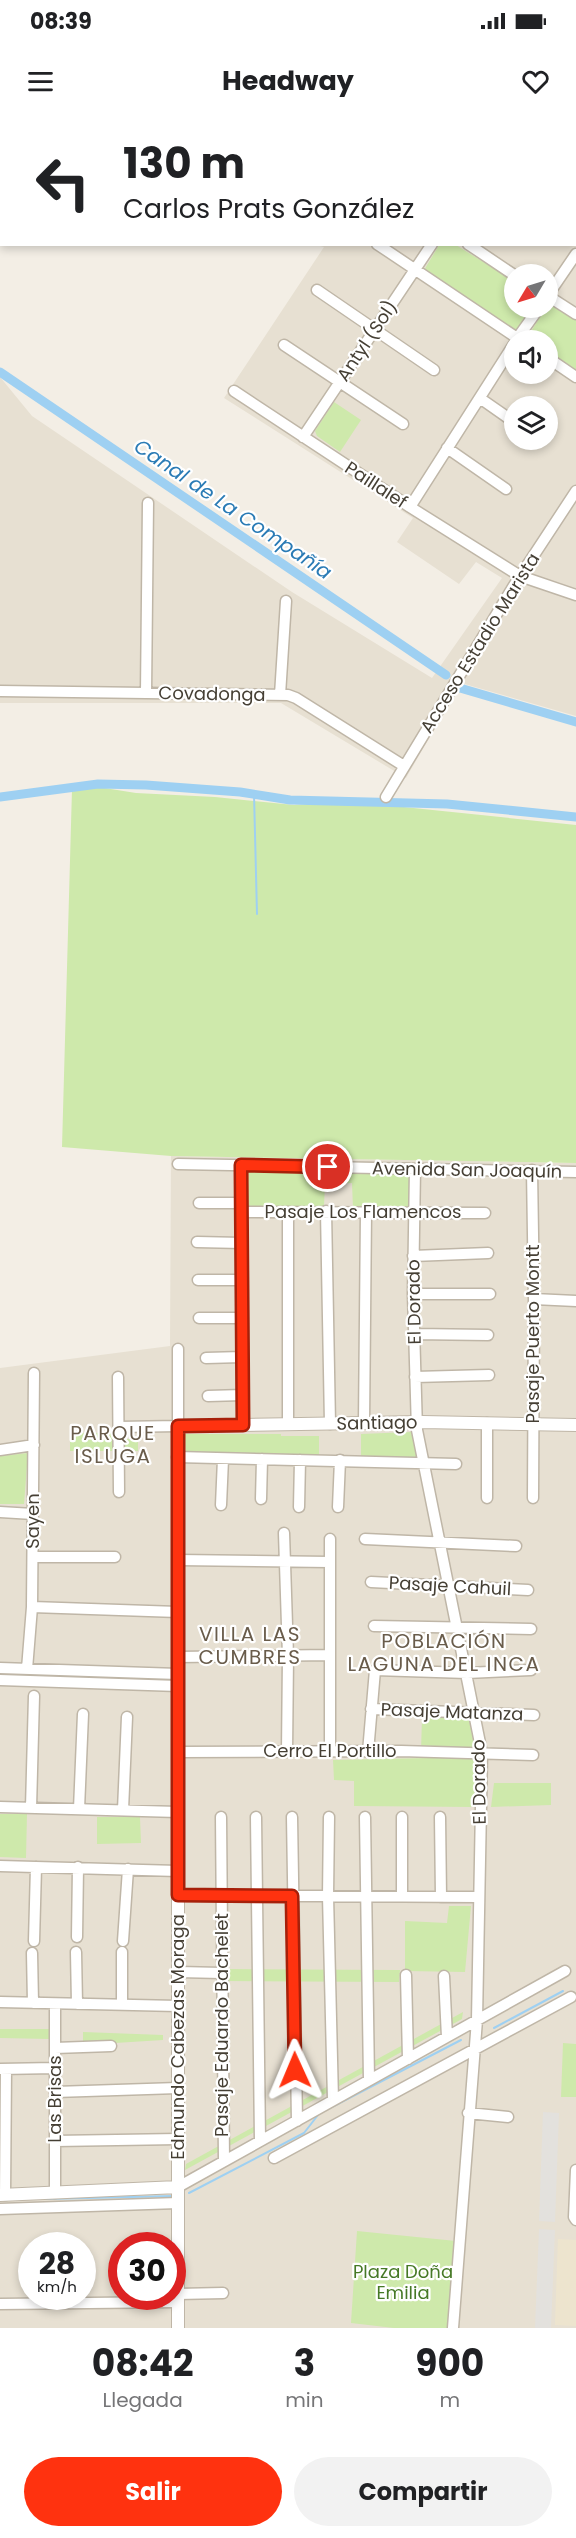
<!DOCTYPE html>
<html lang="es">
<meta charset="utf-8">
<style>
:root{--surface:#fff;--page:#f2f2f2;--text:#202124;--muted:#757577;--accent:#ff320f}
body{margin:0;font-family:Poppins,sans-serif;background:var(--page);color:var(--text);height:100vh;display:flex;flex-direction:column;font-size:22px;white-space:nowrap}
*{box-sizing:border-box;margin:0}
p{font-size:20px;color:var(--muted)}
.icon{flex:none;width:33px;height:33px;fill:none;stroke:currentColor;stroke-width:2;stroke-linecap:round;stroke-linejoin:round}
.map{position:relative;height:2208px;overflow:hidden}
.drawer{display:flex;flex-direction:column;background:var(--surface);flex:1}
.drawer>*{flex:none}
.banner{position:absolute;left:0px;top:0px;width:576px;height:126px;box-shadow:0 3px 9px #0003;background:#fff;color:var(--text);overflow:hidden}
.needle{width:39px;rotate:232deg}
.controls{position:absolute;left:504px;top:144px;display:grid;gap:12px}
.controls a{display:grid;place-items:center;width:54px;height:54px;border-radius:50%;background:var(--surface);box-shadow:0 3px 9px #0003;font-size:30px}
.speed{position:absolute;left:18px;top:2112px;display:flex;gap:12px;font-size:30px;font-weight:700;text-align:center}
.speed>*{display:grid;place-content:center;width:78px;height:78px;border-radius:50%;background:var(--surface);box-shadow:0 3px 9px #0003;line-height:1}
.speed small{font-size:15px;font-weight:400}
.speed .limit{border:9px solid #d22;background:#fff;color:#111}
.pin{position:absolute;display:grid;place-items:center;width:51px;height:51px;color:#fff;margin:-26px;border:3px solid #fff;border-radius:50%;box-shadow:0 2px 6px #0007}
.me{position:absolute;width:66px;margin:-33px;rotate:359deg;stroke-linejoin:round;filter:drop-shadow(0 0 4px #0008)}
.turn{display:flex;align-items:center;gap:21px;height:126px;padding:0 24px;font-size:27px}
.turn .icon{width:78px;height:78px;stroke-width:2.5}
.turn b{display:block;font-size:42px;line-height:51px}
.eta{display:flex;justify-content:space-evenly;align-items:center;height:102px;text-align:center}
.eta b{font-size:36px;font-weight:700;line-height:42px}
.button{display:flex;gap:12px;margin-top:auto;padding:12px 24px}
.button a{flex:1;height:69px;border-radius:36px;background:var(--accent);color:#fff;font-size:24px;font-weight:700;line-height:69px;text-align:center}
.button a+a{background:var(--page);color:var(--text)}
.status{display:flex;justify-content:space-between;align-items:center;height:42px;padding:0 30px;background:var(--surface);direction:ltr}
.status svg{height:16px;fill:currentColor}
header{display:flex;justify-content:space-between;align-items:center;height:78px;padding:0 24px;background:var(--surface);font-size:27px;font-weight:700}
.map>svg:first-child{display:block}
.residential{fill:#e7e0d2;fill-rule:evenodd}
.education{fill:#ede4ce}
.green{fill:#cee9ab}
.parking{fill:#e3e1dd}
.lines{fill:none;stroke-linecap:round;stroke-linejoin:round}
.stream{stroke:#9ed0f2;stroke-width:2}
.canal{stroke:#9ed0f2;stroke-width:9}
.minor-casing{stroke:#bfb6a7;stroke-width:13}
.tertiary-casing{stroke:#bfb6a7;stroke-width:14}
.minor{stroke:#fff;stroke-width:10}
.tertiary{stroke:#fff;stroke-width:12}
.route-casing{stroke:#a6200a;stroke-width:15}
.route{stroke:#ff320f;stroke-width:10}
.labels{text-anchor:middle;stroke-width:4.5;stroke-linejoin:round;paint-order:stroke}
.street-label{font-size:18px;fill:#453f34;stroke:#fff}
.park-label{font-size:18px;fill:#467926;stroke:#fff}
.water-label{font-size:20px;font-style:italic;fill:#2a7bb5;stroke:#fff}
.neighbourhood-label{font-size:20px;letter-spacing:1.5px;fill:#695c4b;stroke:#fff}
</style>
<div class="status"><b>08:39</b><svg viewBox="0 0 49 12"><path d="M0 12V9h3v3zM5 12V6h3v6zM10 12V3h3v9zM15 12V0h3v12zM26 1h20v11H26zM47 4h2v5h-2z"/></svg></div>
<header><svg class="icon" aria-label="menu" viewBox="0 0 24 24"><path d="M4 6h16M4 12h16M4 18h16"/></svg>Headway<svg class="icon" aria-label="heart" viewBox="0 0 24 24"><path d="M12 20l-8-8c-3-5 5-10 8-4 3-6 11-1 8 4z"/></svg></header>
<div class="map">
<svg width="576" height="2208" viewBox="0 0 576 2208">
<rect width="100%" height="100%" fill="#f3eee5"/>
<path class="residential" d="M38 0H576V596L461 563 406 658 281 583H0V257L32 296 292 472 432 558 502 458 476 442 459 464 397 422 413 398 224 278 324 127 316 125 574 124V2ZM514 154H548V188H514ZM514 220H548V254H514ZM514 286H548V320H514Z
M171 1036 576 1043V2208H0V1248L170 1226ZM32 2126H82V2176H32ZM122 2126H172V2176H122Z"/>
<path class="education" d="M558 2119 576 2120V2206L555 2205Z"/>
<path class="green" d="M439 125H456L514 161V188H533L516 213 423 152Z
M549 182 576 199V250L548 231V220H531L527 218Z
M334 282 361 300 340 332 317 316 315 311Z
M98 667 136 673 215 677 294 685 360 681 394 686 576 705V1043L171 1036 62 1027 72 669Z
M245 1047 411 1052V1089H353L352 1063 325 1064 324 1086 246 1088Z
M411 1312 418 1343 361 1341V1314Z
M70 1313H113V1319H138V1331H70Z
M185 1314H281V1316H319V1339L186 1338Z
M28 1333 24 1384H0V1336Z
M422 1597 469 1599 475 1631H421Z
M477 1637 474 1687 354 1686V1661L334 1660 333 1640Z
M494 1663H551V1685L491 1687Z
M0 1694H27L26 1738 0 1737Z
M97 1697H140L141 1723 97 1724Z
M449 1786H471L465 1852 405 1851V1801L447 1803Z
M225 1849 400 1850 399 1862 225 1861Z
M463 1892 462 1899 185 2050 186 2044Z
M0 1909H51L49 1919 0 1918Z
M83 1912 163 1915V1920L83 1925Z
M563 1923 576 1924V1977H561Z
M357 2111 456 2121 450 2208H394L351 2203Z"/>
<path class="parking" d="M543 1992 559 1993 555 2102 539 2101Z
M539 2109 555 2110 551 2208H535Z"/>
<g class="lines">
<path class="stream" d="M254 674 257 794
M494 1908 563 1871
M328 1989 461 1920
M189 2073 304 2013 318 1995
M42 2079 174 2076"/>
<path class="canal" d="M0 252 446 555
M460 568 576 602
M0 677 98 664 146 665 240 672 290 680 447 684 576 697"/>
<g class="minor-casing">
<path id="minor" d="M165 0 166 2
M255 0V2
M278 0 279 2
M512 0 514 2
M31 2 33 0
M51 2 53 0
M373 2 374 0
M574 25 576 23
M0 31 2 36
M574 41 576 42
M377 124 520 220
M468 124 514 155
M317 170 434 250
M548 175 576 134
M548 176 576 194
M516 220 539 188
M284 225 403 304
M548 238 576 257
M234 271 410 387 520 456 576 475
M478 281H484L514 302
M303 317 432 124
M447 328 506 369
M410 387 514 224
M0 571 288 575 296 578 404 646
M146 573 148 383
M280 575 286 481
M386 677 513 467 576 371
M178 1044 576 1052
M241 1045 243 1305
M415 1049 413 1174 417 1310 482 1633 477 1900 453 2208
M532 1050 534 1179 533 1378
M199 1083H241
M326 1091 330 1304
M241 1092 485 1093
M288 1092V1304
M197 1122 242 1123
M413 1136 488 1133
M198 1160H242
M413 1174H490
M534 1179 576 1181
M199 1198H242
M414 1214 488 1215
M206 1238 242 1237
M118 1257 119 1372
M415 1257 489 1255
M208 1276 243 1275
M364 1303 366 1092
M487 1303V1378
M119 1307 178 1306V1229
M0 1330 34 1325
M177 1337 456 1344
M261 1379 262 1339
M221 1385 223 1339
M299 1387 300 1340
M338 1387 340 1340
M0 1392 33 1394
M284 1413 288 1536 287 1632
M330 1419V1632
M365 1419 516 1426
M33 1437H115
M178 1440 329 1442
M371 1462 528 1470
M32 1487 178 1492
M374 1506 531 1509
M178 1537 330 1535
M0 1548 178 1554
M27 1549 32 1487 34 1253
M0 1560 178 1566
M371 1589 534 1595
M178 1632 401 1631 533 1635
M368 1632 375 1550 467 1553 531 1550
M0 1687 178 1692
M31 1688 34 1576
M79 1689 83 1594
M123 1690 127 1597
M221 1697 224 2041
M256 1697 260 2021
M292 1697 297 2001
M329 1697 328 1776 333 1980
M365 1697 369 1960
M402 1697V1776
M440 1697 441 1777
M0 1746 178 1751
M178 1775 477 1777
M77 1817 78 1747
M34 1821 36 1747
M123 1821 128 1749
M76 1832 77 1884
M32 1833 33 1883
M179 1852 221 1853
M406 1855 408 1939
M444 1856 447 1917
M0 1882 178 1886
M55 1885V2073
M122 1885V1832
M55 1928 111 1926
M0 1949 55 1948
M55 1972 178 1968
M468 1993 508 1997
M55 2021 178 2019
M274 2038 571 1877
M576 2050 574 2097 576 2100
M178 2067 565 1851
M5 2075 6 1949
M0 2089 178 2083
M178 2174 223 2173
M0 2184 178 2182"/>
</g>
<g class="tertiary-casing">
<path id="tertiary" d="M0 2075 178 2067
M178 2208V1306L423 1302 576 1305"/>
</g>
<use href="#minor" class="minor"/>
<use href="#tertiary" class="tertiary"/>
</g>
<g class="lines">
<g class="route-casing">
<path id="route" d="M295 1950 292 1776 178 1775V1306L243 1305 241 1045 328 1047"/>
</g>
<use href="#route" class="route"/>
</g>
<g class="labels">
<g class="street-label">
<text transform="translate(367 221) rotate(-56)" y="6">Antyl (Sol)</text>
<text transform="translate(376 365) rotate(33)" y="6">Paillalef</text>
<text transform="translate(480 523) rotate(-58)" y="6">Acceso Estadio Marista</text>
<text transform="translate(212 574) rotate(1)" y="6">Covadonga</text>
<text transform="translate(467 1050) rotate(1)" y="6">Avenida San Joaquín</text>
<text x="363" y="1098">Pasaje Los Flamencos</text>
<text transform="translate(414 1182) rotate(-91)" y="6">El Dorado</text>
<text transform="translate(533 1214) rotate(-90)" y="6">Pasaje Puerto Montt</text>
<text transform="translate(377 1303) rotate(-1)" y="6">Santiago</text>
<text transform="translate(33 1401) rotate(-90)" y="6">Sayen</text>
<text transform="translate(450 1466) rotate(3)" y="6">Pasaje Cahuil</text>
<text transform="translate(452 1592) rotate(2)" y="6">Pasaje Matanza</text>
<text x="330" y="1637">Cerro El Portillo</text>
<text transform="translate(479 1662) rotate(-91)" y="6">El Dorado</text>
<text transform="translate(222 1905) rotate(-90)" y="6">Pasaje Eduardo Bachelet</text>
<text transform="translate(178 1917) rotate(-90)" y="6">Edmundo Cabezas Moraga</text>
<text transform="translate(55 1979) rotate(-90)" y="6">Las Brisas</text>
</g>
<g class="park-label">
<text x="403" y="2158">Plaza Doña<tspan x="403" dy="21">Emilia</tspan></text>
</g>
<g class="water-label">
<text transform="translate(233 389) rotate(34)" y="7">Canal de La Compañía</text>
</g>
<g class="neighbourhood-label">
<text x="113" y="1320">PARQUE<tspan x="113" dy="23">ISLUGA</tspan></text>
<text x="250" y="1521">VILLA LAS<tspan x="250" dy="23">CUMBRES</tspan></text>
<text x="444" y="1528">POBLACIÓN<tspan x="444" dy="23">LAGUNA DEL INCA</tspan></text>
</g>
</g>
</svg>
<div class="controls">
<a><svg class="needle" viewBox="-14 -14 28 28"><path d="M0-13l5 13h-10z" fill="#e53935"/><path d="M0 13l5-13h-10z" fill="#757577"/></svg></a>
<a><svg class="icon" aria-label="sound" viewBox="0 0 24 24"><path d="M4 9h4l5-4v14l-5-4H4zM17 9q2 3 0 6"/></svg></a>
<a><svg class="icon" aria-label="layers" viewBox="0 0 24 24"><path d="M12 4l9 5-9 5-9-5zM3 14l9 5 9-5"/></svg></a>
</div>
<div class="speed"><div>28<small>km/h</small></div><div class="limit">30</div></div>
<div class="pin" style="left:328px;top:1047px;background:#d93025"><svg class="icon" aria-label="arrive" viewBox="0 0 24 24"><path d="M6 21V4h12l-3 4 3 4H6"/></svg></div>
<svg class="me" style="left:295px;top:1950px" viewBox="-20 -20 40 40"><path d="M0-17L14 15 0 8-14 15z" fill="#ff320f" stroke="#fff" stroke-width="4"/></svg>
<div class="banner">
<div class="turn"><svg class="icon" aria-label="left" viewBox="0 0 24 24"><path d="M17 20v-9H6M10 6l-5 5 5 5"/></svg><div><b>130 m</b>Carlos Prats González</div></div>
</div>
</div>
<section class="drawer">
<div class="eta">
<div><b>08:42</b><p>Llegada</p></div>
<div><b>3</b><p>min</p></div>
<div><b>900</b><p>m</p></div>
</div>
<div class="button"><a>Salir</a><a>Compartir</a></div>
</section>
